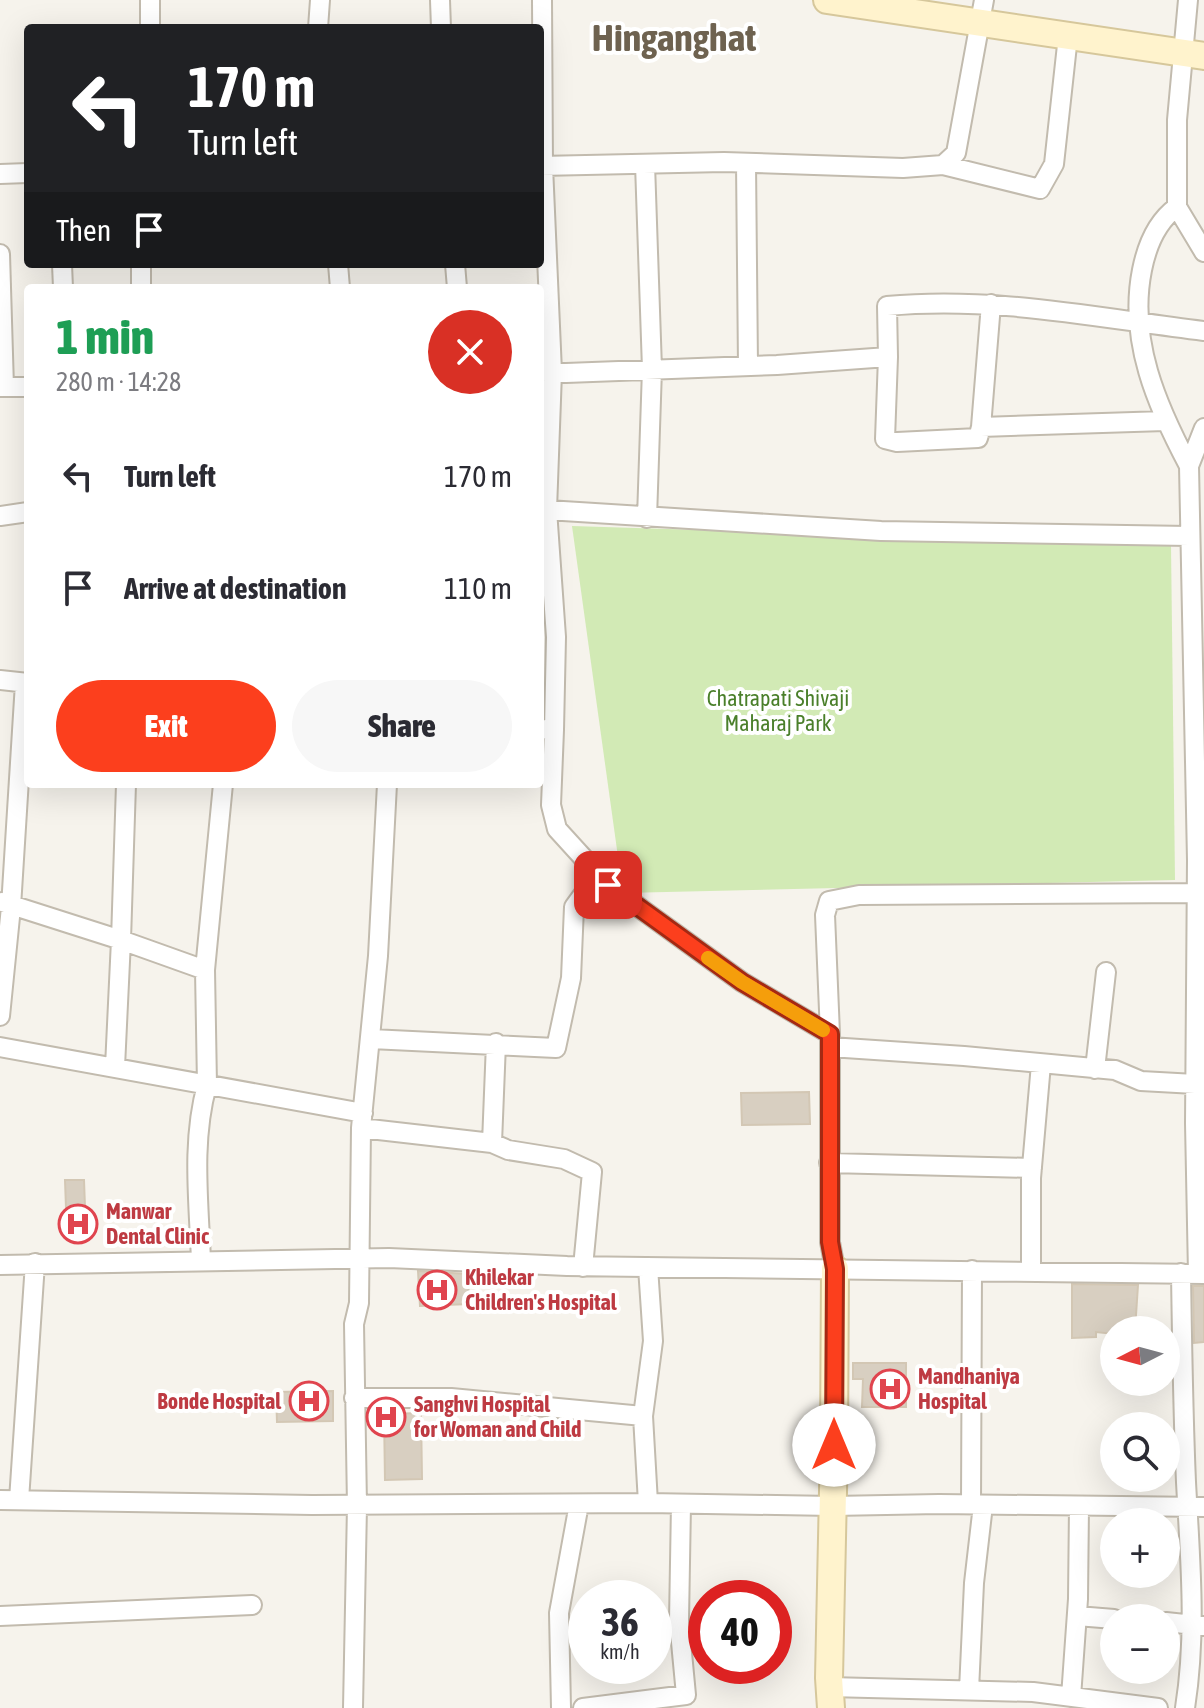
<!DOCTYPE html>
<meta charset="utf-8">
<style>
:root{--surface:#fff;--page:#f7f7f7;--text:#2b2b33;--muted:#7c7c81;--accent:#fc3f1d}
body{margin:0;font-family:"Asap Condensed",sans-serif;background:var(--page);color:var(--text);height:100vh;display:flex;flex-direction:column;font-size:30px;white-space:nowrap}
*{box-sizing:border-box;margin:0}
p{font-size:26px;color:var(--muted)}
.icon{flex:none;width:44px;height:44px;fill:none;stroke:currentColor;stroke-width:2;stroke-linecap:round;stroke-linejoin:round}
.map{position:relative;flex:1;overflow:hidden}
.drawer{position:absolute;left:24px;top:284px;width:520px;height:504px;display:flex;flex-direction:column;background:var(--surface);border-radius:8px;box-shadow:0 8px 32px #0002}
.drawer>*{flex:none}
.hud{position:absolute;left:24px;top:24px;width:520px;height:244px;border-radius:8px;box-shadow:0 8px 32px #0002;background:#202124;color:#fff;overflow:hidden}
.needle{width:52px;rotate:264deg}
.buttons{position:absolute;left:1100px;top:1316px;display:grid;gap:16px}
.buttons a{display:grid;place-items:center;width:80px;height:80px;border-radius:50%;background:var(--surface);box-shadow:0 8px 32px #0002;font-size:40px}
.speed{position:absolute;left:568px;top:1580px;display:flex;gap:16px;font-size:40px;font-weight:700;text-align:center}
.speed>*{display:grid;place-content:center;width:104px;height:104px;border-radius:50%;background:var(--surface);box-shadow:0 8px 32px #0002;line-height:1}
.speed small{font-size:20px;font-weight:400}
.speed .limit{border:12px solid #d22;background:#fff;color:#111}
.pin{position:absolute;display:grid;place-items:center;width:68px;height:68px;color:#fff;margin:-34px;border-radius:16px;box-shadow:0 4px 12px #0006}
.me{position:absolute;width:88px;margin:-44px;rotate:0deg;stroke-linejoin:round;filter:drop-shadow(0 0 6px #0008)}
.turn{display:flex;align-items:center;gap:28px;height:168px;padding:0 32px;font-size:36px}
.turn .icon{width:104px;height:104px;stroke-width:2.5}
.turn b{display:block;font-size:56px;line-height:68px}
.then{display:flex;align-items:center;height:76px;padding:0 32px;background:#0003;gap:16px;font-size:30px}
.round{display:grid;place-items:center;flex:none;width:84px;height:84px;border-radius:42px;background:var(--page)}
.head{display:flex;align-items:center;justify-content:space-between;height:136px;padding:0 32px}
h1{font-size:48px;font-weight:800;line-height:60px;color:#1e9e55}
.cta{display:flex;gap:16px;margin-top:auto;padding:16px 32px}
.cta a{flex:1;height:92px;border-radius:48px;background:var(--accent);color:#fff;font-size:32px;font-weight:800;line-height:92px;text-align:center}
.cta a+a{background:var(--page);color:var(--text)}
ul{padding:0;list-style:none}
li{display:flex;align-items:center;gap:24px;height:112px;padding:0 32px}
li div{flex:1}
li b{display:block;font-size:30px}
li em{font-style:normal}
.map>svg:first-child{display:block}
.green{fill:#d2eab5}
.building{fill:#d8cfc1;stroke:#d3c7b4;stroke-width:2}
.lines{fill:none;stroke-linecap:round;stroke-linejoin:round}
.street-casing{stroke:#c2bbae;stroke-width:22}
.secondary-casing{stroke:#d6c79b;stroke-width:30}
.street{stroke:#fff;stroke-width:18}
.secondary{stroke:#fff3cd;stroke-width:26}
.route-casing{stroke:#a42913;stroke-width:20}
.route{stroke:#fc3f1d;stroke-width:14}
.slow{stroke:#f59e0b;stroke-width:14}
.labels{text-anchor:middle;stroke-width:8;stroke-linejoin:round;paint-order:stroke}
.park-label{font-size:22px;fill:#4a7f2a;stroke:#fff}
.health-label{font-size:22px;font-weight:bold;fill:#be3a42;stroke:#fff;text-anchor:start}
.town-label{font-size:38px;font-weight:bold;fill:#6e6250;stroke:#fff}
</style>
<div class="map">
<svg width="1204" height="1708" viewBox="0 0 1204 1708">
<rect width="100%" height="100%" fill="#f6f3ec"/>
<path class="green" d="M572 526 1171 545 1175 880 623 893Z"/>
<path class="building" d="M809 1092 810 1124 742 1125 741 1093Z
M65 1180H84L86 1235 67 1236Z
M418 1271 468 1274 469 1304 420 1306Z
M1072 1284 1138 1285 1135 1330H1114V1334L1096 1332V1337L1072 1338Z
M1193 1286H1204V1342L1194 1343Z
M853 1363H906V1407H862L863 1379H853Z
M333 1391V1421L277 1422 276 1392Z
M421 1413 422 1479 385 1480 384 1414Z"/>
<g class="lines">
<g class="street-casing">
<path id="street" d="M150 0V28
M440 0 441 28
M542 0 543 166 552 372 547 510 556 637 554 730
M318 28 320 0
M746 163 748 366
M645 164 652 369 647 518
M943 165 1040 189 1054 164 1068 36
M540 166 724 162 903 168 943 165 956 153 984 0
M0 174 28 173
M1177 207V120L1188 0
M0 254 4 387
M62 264 63 288
M338 264 340 288
M455 264 457 288
M141 288V264
M888 357 885 439 897 442 978 438 981 427 991 304
M543 371 566 373 777 365 888 357 887 306C996 296 1097 318 1204 331
M0 387H28
M981 427 1165 421
M1189 466C1157 406 1128 340 1142 270 1147 245 1156 222 1177 207L1204 252
M547 510 881 531 1189 536
M0 516 28 512
M0 680 28 683
M540 729 554 730 551 805 557 829 608 885 742 982 830 1034V1242L835 1269
M2 902 121 940 126 784
M205 970 223 784
M0 1016 11 907 25 683
M830 1034 825 915 829 901 859 895 1197 893
M371 1039 556 1048 571 978 574 907 598 874
M0 1047 363 1113
M830 1047 964 1056 1115 1070 1141 1081 1195 1084
M115 1067 121 940 205 970 207 1085C191 1142 199 1203 201 1261
M1095 1069 1106 972
M361 1128 492 1143 508 1150 564 1159 592 1172 583 1267
M492 1143 496 1043
M829 1163 1032 1168
M0 1265 389 1258 567 1266 1204 1274
M648 1267 653 1341 643 1416 648 1503
M1031 1271V1178L1041 1064
M1181 1273C1182 1343 1183 1412 1186 1482 1190 1557 1197 1633 1185 1708
M1198 1274 1195 1123 1197 860 1189 466 1204 428
M354 1398H451L643 1416
M0 1500 312 1505 648 1503 833 1506 939 1504 1204 1507
M19 1500 35 1263
M971 1504 972 1270
M0 1616 252 1605
M1077 1616 1114 1619
M1166 1622 1204 1626
M829 1687 1033 1692 1158 1708
M969 1690 974 1583 983 1505
M1071 1697 1078 1599 1079 1506
M353 1708 357 1506 354 1324 359 1303 361 1128 378 956 387 784
M561 1708 559 1613 579 1504
M583 1708 686 1695 679 1621 681 1504"/>
</g>
<g class="secondary-casing">
<path id="secondary" d="M827 0 1204 56
M831 1708 829 1678 834 1445 835 1269"/>
</g>
<use href="#street" class="street"/>
<use href="#secondary" class="secondary"/>
</g>
<g class="lines">
<g class="route-casing">
<path id="route" d="M608 885 742 982 830 1034V1242L835 1269 834 1445"/>
</g>
<use href="#route" class="route"/>
<path class="slow" d="M708 958 742 982 823 1030"/>
</g>
<defs>
<g id="hospital-ring" transform="scale(2)"><circle r="9.5" fill="#fff" stroke="#e0444e" stroke-width="1.5"/><path d="M-5-5h3v3.5h4V-5h3V5h-3V1.5h-4V5h-3Z" fill="#e0444e"/></g>
</defs>
<g fill-rule="evenodd">
<use href="#hospital-ring" x="78" y="1224"/>
<use href="#hospital-ring" x="437" y="1290"/>
<use href="#hospital-ring" x="890" y="1389"/>
<use href="#hospital-ring" x="309" y="1401"/>
<use href="#hospital-ring" x="386" y="1417"/>
</g>
<g class="labels">
<g class="park-label">
<text x="778" y="706">Chatrapati Shivaji<tspan x="778" dy="25">Maharaj Park</tspan></text>
</g>
<g class="health-label">
<text x="106" y="1219">Manwar<tspan x="106" dy="25">Dental Clinic</tspan></text>
<text x="465" y="1285">Khilekar<tspan x="465" dy="25">Children's Hospital</tspan></text>
<text x="918" y="1384">Mandhaniya<tspan x="918" dy="25">Hospital</tspan></text>
<text x="281" y="1409" text-anchor="end">Bonde Hospital</text>
<text x="414" y="1412">Sanghvi Hospital<tspan x="414" dy="25">for Woman and Child</tspan></text>
</g>
<g class="town-label">
<text x="674" y="51">Hinganghat</text>
</g>
</g>
</svg>
<div class="buttons">
<a><svg class="needle" viewBox="-14 -14 28 28"><path d="M0-13l5 13h-10z" fill="#e53935"/><path d="M0 13l5-13h-10z" fill="#7c7c81"/></svg></a>
<a><svg class="icon" aria-label="search" viewBox="0 0 24 24"><circle cx="10" cy="10" r="6"/><path d="M15 15l6 6"/></svg></a>
<a>+</a>
<a>−</a>
</div>
<div class="speed"><div>36<small>km/h</small></div><div class="limit">40</div></div>
<div class="pin" style="left:608px;top:885px;background:#d93025"><svg class="icon" aria-label="arrive" viewBox="0 0 24 24"><path d="M6 21V4h12l-3 4 3 4H6"/></svg></div>
<svg class="me" style="left:834px;top:1445px" viewBox="-20 -20 40 40"><circle r="19" fill="#fff"/><path d="M0-13L10 11 0 6-10 11z" fill="#fc3f1d"/></svg>
<div class="hud">
<div class="turn"><svg class="icon" aria-label="left" viewBox="0 0 24 24"><path d="M17 20v-9H6M10 6l-5 5 5 5"/></svg><div><b>170 m</b>Turn left</div></div>
<div class="then">Then<svg class="icon" aria-label="arrive" viewBox="0 0 24 24"><path d="M6 21V4h12l-3 4 3 4H6"/></svg></div>
</div>
<section class="drawer">
<div class="head"><div><h1>1 min</h1><p>280 m · 14:28</p></div><a class="round" style="background:#d93025;color:#fff"><svg class="icon" aria-label="close" viewBox="0 0 24 24"><path d="M6 6l12 12M18 6L6 18"/></svg></a></div>
<ul>
<li><svg class="icon" aria-label="left" viewBox="0 0 24 24"><path d="M17 20v-9H6M10 6l-5 5 5 5"/></svg><div><b>Turn left</b></div><em>170 m</em></li>
<li><svg class="icon" aria-label="arrive" viewBox="0 0 24 24"><path d="M6 21V4h12l-3 4 3 4H6"/></svg><div><b>Arrive at destination</b></div><em>110 m</em></li>
</ul>
<div class="cta"><a>Exit</a><a>Share</a></div>
</section>
</div>
